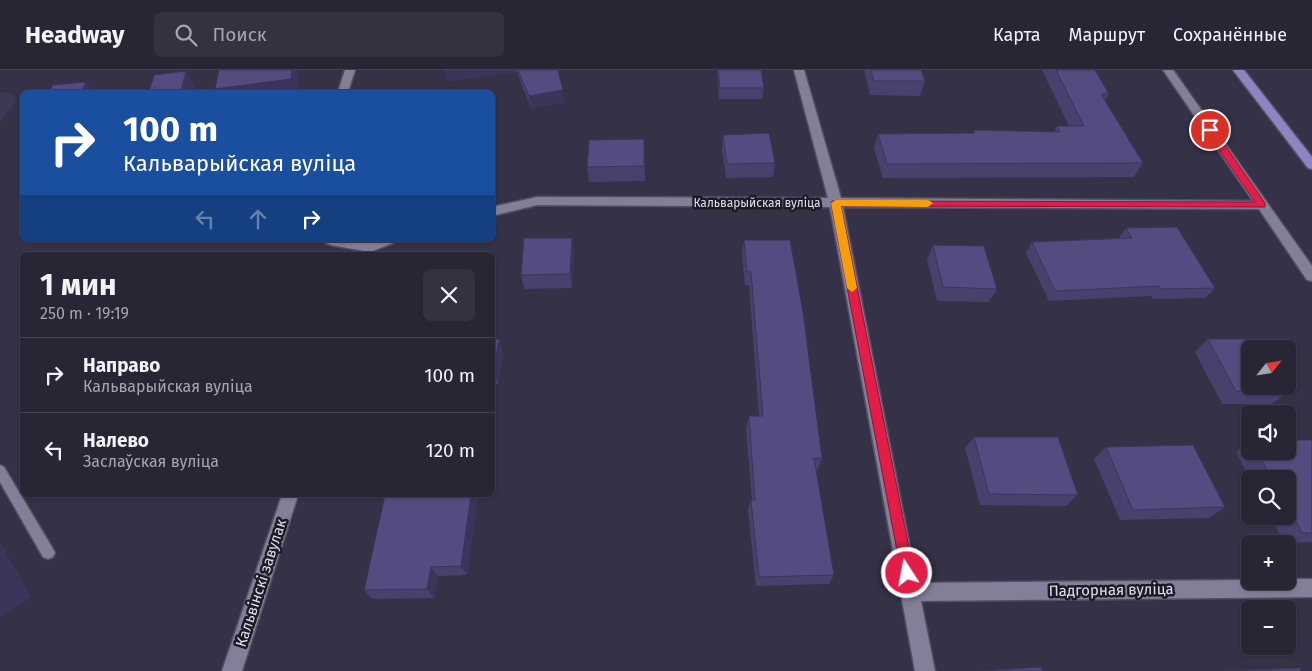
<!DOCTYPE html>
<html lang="ru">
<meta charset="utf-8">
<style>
:root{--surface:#282535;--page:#343141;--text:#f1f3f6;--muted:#a5a5ad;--line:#444250}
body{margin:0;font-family:"Fira Sans",sans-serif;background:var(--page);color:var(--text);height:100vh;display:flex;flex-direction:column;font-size:19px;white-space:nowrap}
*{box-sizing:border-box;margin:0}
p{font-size:16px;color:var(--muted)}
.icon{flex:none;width:28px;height:28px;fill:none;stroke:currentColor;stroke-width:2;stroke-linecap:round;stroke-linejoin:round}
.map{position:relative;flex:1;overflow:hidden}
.details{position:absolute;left:20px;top:182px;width:475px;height:245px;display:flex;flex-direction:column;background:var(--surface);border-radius:8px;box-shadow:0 1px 4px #0004,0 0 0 1px var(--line)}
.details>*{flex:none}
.hud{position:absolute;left:20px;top:20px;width:475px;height:152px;border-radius:8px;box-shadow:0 1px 4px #0004,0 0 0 1px var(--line);background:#1a4fa0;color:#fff;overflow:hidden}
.needle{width:32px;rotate:60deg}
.buttons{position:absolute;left:1241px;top:270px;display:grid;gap:10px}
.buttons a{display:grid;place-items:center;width:55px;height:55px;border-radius:8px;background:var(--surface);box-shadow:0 1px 4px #0004,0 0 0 1px var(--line);font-size:25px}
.pin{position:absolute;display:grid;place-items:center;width:42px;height:42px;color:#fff;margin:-21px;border:2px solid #fff;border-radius:50%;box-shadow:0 1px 5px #0007}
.me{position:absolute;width:55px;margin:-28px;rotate:349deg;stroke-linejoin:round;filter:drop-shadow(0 0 4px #0008)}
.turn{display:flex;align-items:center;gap:18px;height:105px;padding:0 20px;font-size:22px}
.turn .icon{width:65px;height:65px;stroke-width:2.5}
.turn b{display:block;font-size:35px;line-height:42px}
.lanes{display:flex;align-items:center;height:48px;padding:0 20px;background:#0003;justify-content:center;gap:25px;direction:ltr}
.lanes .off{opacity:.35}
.round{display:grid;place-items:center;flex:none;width:52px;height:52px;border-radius:8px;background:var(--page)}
.overview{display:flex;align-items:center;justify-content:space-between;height:85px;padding:0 20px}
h1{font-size:30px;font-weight:700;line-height:38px}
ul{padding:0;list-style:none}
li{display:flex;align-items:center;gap:15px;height:75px;padding:0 20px;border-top:1px solid var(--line)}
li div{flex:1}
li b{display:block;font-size:19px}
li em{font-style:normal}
header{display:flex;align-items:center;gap:30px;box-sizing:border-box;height:70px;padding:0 25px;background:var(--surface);border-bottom:1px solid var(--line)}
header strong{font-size:24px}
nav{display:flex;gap:28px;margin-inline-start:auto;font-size:18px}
.search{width:350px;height:45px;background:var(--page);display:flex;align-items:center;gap:12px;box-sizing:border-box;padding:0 18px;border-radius:8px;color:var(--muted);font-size:19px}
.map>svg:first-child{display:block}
.built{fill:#3d3855}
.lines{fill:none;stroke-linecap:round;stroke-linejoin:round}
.lane-casing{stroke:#534f63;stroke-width:3}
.street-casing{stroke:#534f63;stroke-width:3}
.primary-casing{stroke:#534f63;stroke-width:3}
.lane{fill:#837f99;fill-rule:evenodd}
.street{fill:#837f99;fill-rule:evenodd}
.primary{fill:#9083c2;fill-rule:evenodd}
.wall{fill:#4a406e}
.shaded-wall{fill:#3c345a}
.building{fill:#564b80;stroke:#3c345a}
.route{fill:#e11d48;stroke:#92132f}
.slow{fill:#f59e0b}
.labels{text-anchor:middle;stroke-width:5;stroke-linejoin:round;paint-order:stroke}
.street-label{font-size:12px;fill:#e0deed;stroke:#1c1a25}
.near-street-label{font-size:15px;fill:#e0deed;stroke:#1c1a25}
</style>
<header>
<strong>Headway</strong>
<div class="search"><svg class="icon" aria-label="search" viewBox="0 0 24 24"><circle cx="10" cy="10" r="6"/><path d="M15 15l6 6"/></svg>Поиск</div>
<nav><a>Карта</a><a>Маршрут</a><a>Сохранённые</a></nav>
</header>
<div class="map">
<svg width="1312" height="601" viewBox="0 0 1312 601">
<rect width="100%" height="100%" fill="#353147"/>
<path class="built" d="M8 22 18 28 0 52V23Z"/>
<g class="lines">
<g class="lane-casing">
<path id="lane" d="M0 395 4 397 53 479 55 483 53 487 48 489 43 487 0 412Z"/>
</g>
<g class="street-casing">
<path id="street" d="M345 0H355L348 22H338Z
M794 0H804L841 128 1253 131 1163 0H1173L1312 196V211L1307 210 1259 139 843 137 917 513 1250 510V511H1288V509H1312V527L921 531 935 601H915L830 137 537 135 492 146V137L537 127 828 128Z
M324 170H357L369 172 375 170H395L393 173 370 182 331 175 326 173Z
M282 425H298L242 601H222Z"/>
</g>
<g class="primary-casing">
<path id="primary" d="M1233 0H1244L1312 87V99L1308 98Z"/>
</g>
<use href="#lane" class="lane"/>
<use href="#street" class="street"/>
<use href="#primary" class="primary"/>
</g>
<path class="wall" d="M444 0H558L564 32 531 38 517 2 447 11Z
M717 0H761L764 18 762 29H719Z
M864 0H921L925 11 920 26 870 25Z
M1042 0H1095L1109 24 1105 30 1143 93 1134 107 883 108 874 79 878 64 973 63 974 60 1054 62 1057 56H1069Z
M723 65 775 93 773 107 726 108 722 79Z
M644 69 645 111 589 112 587 97Z
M1126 158 1215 218 1205 228 1153 229 1151 226 1049 231 1026 183 1032 172 1119 168Z
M572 168 574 182 572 218 524 219 521 205Z
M744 170 822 388 818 399H816L834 505 829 514 756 516 748 440 751 430H752L746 358 749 346H759L749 215H745L742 184Z
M933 175 997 219 989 232 937 231 927 189Z
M492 269H499L503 282 498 314H493L492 320Z
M1208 269 1288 322 1272 334H1222L1195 282Z
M974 367 1078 425 1066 436 980 435 965 378Z
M1312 370V472L1284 473 1270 446H1288V409H1250L1236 382 1250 371V381H1288Z
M1106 377 1225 437 1209 448 1120 450 1094 389Z
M478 425 467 505 438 506 434 528 373 529 364 520Z"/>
<path class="shaded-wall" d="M292 0H299L298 22H217L215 19Z
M444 0H516L517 2 447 11Z
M186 1 195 16 193 22H181Z
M86 12 94 22H81Z
M563 20 564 32 531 38 529 26Z
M572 168 574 182 572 218 570 204Z
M499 269 503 282 498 314 494 301Z
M471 425H478L467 505 461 496Z
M0 472 31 527 0 548Z
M431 497 438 506 434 528 427 519Z"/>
<path class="building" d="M219 0H292L291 9 215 19Z
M518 0H558L563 20 529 26Z
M718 0H761L764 18H720Z
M871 0H921L925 11H874Z
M1056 0H1095L1109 24H1101L1143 93 887 94 878 64 975 63 974 60 1060 62 1057 56H1084Z
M186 1 181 22H149L154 5Z
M86 12 81 22H48L53 15Z
M769 63 775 93 727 94 723 65Z
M644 69V96L587 97 589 70Z
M1177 157 1215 218 1161 219 1159 216 1055 221 1032 172 1132 168 1126 158Z
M524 168H572L570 204 521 205Z
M744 170H790L803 242 822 388H814L834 505 759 507 751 430H755L749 346H763L751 202H747Z
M933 175 984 176 997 219 943 217Z
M492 269H499L494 301H492Z
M1208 269H1257L1262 279H1250V316H1285L1288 322 1236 321Z
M974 367H1058L1078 425 989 424Z
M1288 370H1312V463H1302L1288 436V409H1272L1257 381H1288Z
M1193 375 1225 437 1133 440 1106 377Z
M385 425H471L461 496 431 497 427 519 364 520Z
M1041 597 1043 601H980Z
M1300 598 1301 601H1224Z"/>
<path class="route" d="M1210 57 1213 58 1265 133V137L841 136 914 503 912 507 907 509 902 507 831 133 832 131 1255 132 1205 60Z"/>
<path class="slow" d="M836 130H928L933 133 928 137 841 136 857 218 852 222 847 218 831 133Z"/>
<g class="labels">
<g class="street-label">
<text x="757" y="137">Кальварыйская вуліца</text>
</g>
<g class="near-street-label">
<text transform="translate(261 513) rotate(-72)" y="5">Кальвінскі завулак</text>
<text transform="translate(1111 520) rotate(-1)" y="5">Падгорная вуліца</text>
</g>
</g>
</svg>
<div class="buttons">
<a><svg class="needle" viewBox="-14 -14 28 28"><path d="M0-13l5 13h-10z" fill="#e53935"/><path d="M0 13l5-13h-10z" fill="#a5a5ad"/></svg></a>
<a><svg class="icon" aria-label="sound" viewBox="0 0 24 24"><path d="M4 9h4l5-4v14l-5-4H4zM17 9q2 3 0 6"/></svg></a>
<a><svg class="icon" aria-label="search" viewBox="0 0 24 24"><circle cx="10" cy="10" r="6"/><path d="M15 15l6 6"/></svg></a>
<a>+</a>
<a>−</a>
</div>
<div class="pin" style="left:1210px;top:60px;background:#d93025"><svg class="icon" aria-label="arrive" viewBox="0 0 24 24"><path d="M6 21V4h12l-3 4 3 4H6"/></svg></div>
<svg class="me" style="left:907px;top:503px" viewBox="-20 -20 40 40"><circle r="17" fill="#e11d48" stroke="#fff" stroke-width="3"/><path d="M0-11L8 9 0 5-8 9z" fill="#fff"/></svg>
<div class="hud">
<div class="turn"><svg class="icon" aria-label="right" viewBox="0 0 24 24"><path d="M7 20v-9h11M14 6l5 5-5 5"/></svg><div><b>100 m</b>Кальварыйская вуліца</div></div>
<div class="lanes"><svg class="icon off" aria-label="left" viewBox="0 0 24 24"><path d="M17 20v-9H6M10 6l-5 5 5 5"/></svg><svg class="icon off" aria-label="ahead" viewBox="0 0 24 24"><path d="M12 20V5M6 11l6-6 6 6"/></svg><svg class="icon" aria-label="right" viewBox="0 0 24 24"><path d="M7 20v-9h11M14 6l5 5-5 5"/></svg></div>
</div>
<section class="details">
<div class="overview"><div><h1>1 мин</h1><p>250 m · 19:19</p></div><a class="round"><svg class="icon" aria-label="close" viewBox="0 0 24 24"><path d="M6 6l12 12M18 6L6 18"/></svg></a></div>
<ul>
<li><svg class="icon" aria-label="right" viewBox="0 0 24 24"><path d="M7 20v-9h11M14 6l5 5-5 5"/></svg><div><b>Направо</b><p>Кальварыйская вуліца</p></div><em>100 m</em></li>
<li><svg class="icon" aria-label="left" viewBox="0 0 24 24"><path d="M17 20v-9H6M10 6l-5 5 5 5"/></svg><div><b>Налево</b><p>Заслаўская вуліца</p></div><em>120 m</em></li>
</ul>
</section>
</div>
